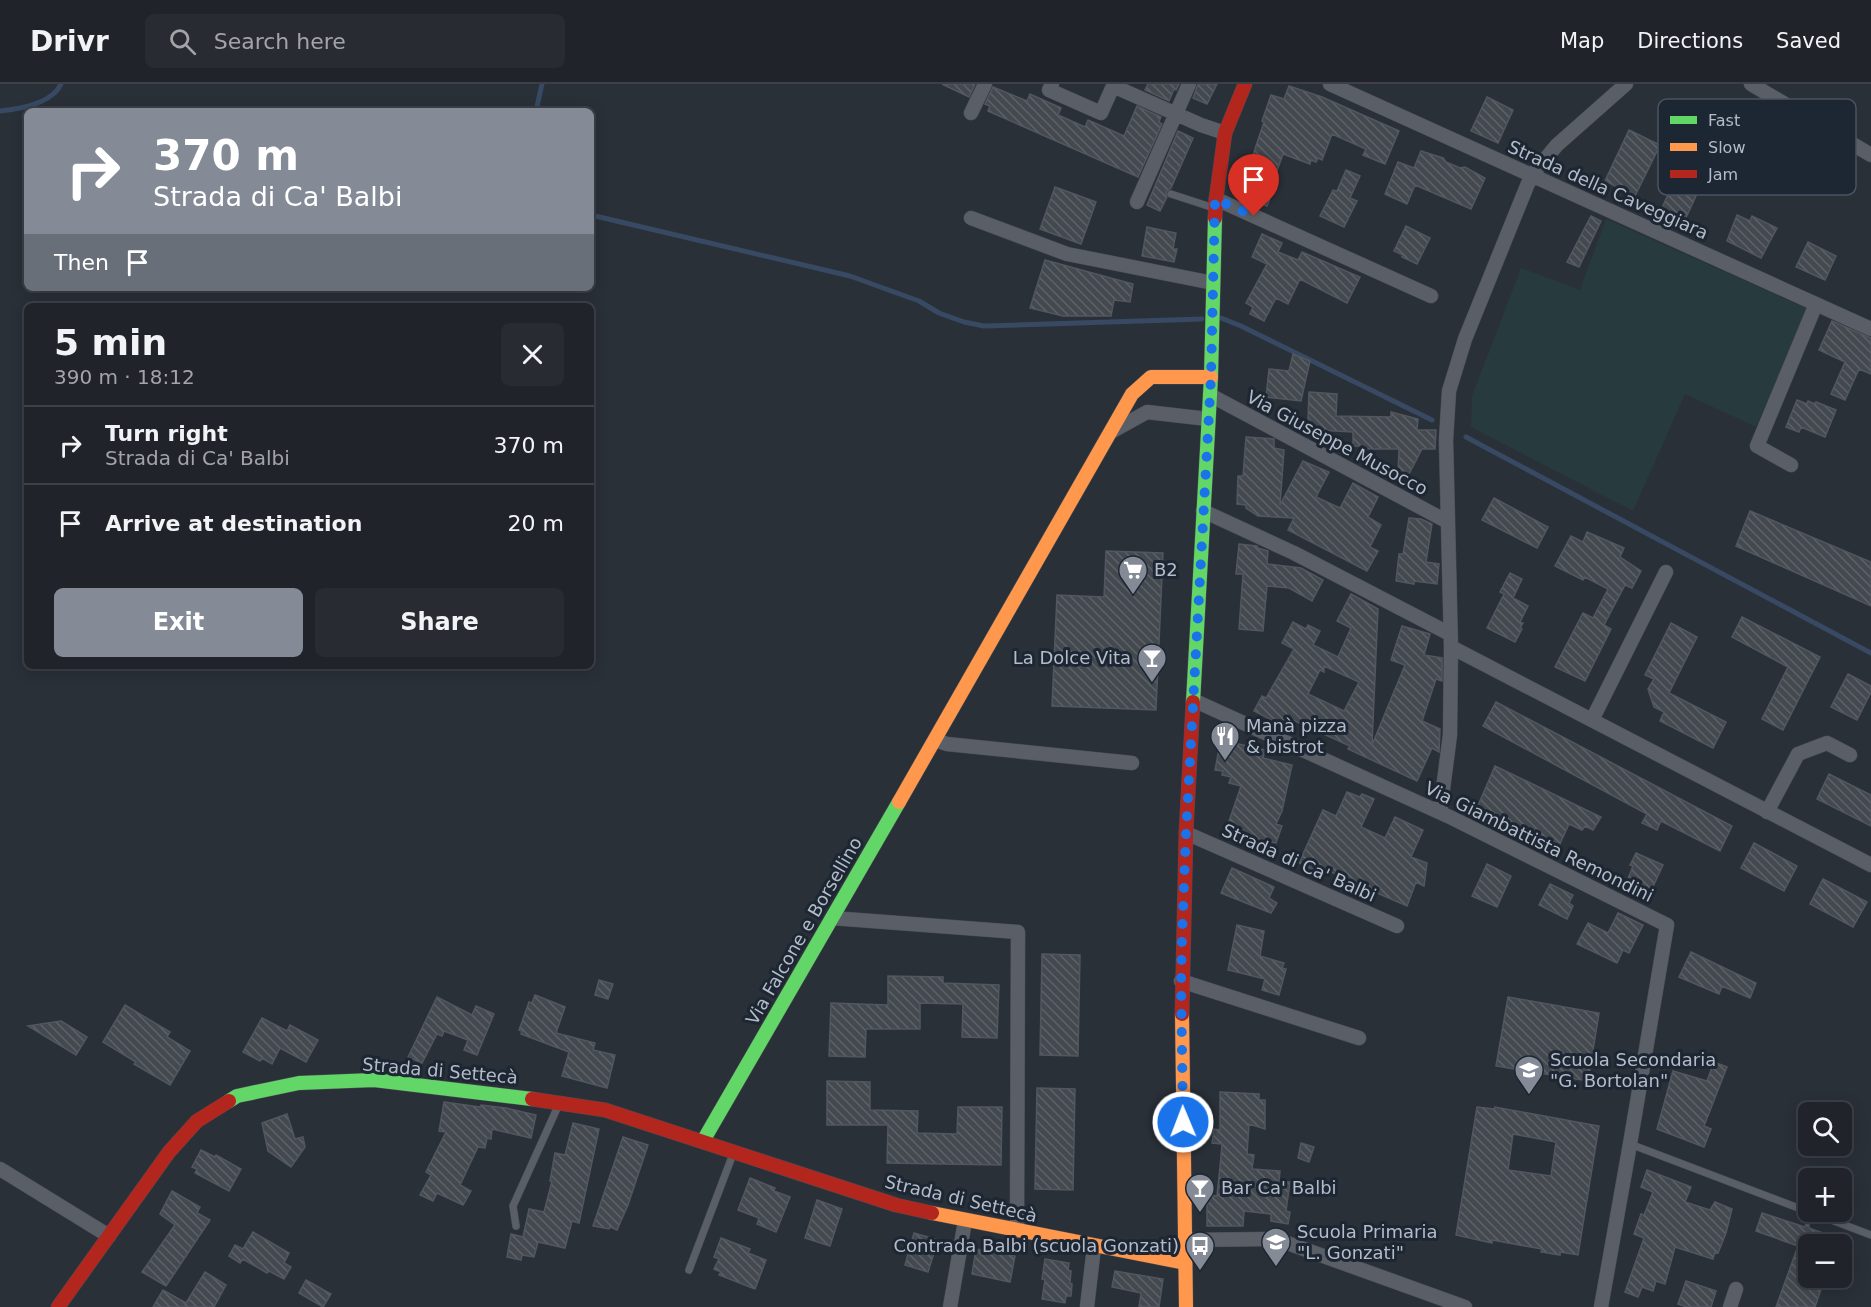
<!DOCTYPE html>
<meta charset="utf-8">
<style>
:root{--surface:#20242a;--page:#282c32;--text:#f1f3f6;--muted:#a2a4a8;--line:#3d4147;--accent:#848b96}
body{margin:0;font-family:"DejaVu Sans",sans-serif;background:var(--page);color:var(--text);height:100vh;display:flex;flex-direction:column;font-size:22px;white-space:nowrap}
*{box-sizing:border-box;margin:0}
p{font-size:20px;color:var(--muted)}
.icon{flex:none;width:33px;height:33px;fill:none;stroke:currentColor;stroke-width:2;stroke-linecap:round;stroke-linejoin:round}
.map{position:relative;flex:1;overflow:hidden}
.details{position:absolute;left:24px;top:219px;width:570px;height:366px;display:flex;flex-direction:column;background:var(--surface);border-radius:9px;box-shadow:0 3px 15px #0003,0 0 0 2px var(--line)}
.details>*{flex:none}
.top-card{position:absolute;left:24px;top:24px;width:570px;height:183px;border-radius:9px;box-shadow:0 3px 15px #0003,0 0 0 2px var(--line);background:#848b96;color:#fff;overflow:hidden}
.buttons{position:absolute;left:1798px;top:1018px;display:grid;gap:12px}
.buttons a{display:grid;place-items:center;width:54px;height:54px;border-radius:9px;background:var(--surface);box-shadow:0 3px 15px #0003,0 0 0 2px var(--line);font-size:30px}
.pin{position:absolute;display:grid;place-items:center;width:51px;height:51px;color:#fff;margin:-62px -26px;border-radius:50% 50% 50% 0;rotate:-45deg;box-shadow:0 0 6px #0007}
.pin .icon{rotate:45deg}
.me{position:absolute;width:66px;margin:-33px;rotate:359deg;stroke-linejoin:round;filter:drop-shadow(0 0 4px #0008)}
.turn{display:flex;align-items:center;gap:21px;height:126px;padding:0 30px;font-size:27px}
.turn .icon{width:78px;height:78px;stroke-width:2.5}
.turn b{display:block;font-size:42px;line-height:51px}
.then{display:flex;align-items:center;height:57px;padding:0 30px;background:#0003;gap:12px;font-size:22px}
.round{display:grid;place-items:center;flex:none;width:63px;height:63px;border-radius:9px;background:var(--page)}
.summary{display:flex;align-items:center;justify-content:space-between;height:102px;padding:0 30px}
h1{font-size:36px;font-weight:800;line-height:45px}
.cta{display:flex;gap:12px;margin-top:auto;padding:12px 30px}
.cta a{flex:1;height:69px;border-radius:9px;background:var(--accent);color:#fff;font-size:24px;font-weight:800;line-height:69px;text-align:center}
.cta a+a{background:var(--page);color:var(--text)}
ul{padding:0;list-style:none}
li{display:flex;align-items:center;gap:18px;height:78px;padding:0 30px;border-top:2px solid var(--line)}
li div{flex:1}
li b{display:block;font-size:22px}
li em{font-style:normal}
header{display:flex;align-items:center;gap:36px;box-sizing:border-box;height:84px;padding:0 30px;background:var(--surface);border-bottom:2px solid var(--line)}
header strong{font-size:28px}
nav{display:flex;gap:33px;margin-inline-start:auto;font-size:21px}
.search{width:420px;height:54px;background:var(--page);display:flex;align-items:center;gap:15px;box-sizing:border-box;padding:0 21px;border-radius:9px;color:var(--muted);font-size:22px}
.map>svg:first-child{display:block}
.green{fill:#273a3e}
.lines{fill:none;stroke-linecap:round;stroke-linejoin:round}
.stream{stroke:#384963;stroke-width:5}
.building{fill:url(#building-back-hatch);stroke:#52575f;stroke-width:1.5;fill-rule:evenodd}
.lane-casing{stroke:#484c53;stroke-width:8}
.street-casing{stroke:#484c53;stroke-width:15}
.fast-casing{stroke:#484c53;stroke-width:15}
.slow-casing{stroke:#484c53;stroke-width:15}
.jam-casing{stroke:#484c53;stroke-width:15}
.lane{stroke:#5a5e66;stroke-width:7}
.street{stroke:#5a5e66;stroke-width:14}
.fast{stroke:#63d668;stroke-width:14}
.slow{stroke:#ff974d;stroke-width:14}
.jam{stroke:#b3261e;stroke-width:14}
.route{stroke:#1a73e8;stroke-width:10;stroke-dasharray:0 18}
.labels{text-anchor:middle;stroke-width:6;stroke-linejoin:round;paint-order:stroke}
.street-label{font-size:18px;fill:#b4bcc9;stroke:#1d2633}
.poi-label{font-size:18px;fill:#b4bcc9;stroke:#1d2633;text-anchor:start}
.key{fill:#1d2633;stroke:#4a5360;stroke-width:1.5}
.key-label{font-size:16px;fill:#b4bcc9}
</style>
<header>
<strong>Drivr</strong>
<div class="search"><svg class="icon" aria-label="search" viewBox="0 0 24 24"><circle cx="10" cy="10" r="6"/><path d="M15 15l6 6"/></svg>Search here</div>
<nav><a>Map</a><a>Directions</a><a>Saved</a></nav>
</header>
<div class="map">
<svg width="1871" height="1223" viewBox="0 0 1871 1223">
<defs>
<pattern id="building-back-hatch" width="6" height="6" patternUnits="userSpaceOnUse" patternTransform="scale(1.5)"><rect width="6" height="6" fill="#444950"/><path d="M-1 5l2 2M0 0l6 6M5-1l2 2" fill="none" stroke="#5d6168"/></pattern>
</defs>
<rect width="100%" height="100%" fill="#2a3038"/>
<path class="green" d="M1606 135 1808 225 1756 343 1685 310 1633 427 1471 343 1472 312 1521 184 1580 206Z"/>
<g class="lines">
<path class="stream" d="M0 27C20 25 52 20 61 0
M536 27 542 0
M591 131 850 192 919 217 939 229 964 238 984 242 1202 235
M1221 234 1241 242 1432 336
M1466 353 1871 569"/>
</g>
<path class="building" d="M942 0H975L969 13Z
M1148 0H1179L1176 6 1174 5 1169 17 1145 6Z
M1198 0H1217L1207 20 1193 14Z
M1289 2 1322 13 1399 47 1385 80 1363 71 1366 65 1332 50 1322 76 1318 74 1316 78 1311 76 1310 80 1283 70 1273 98 1276 99 1267 122 1253 116 1262 94 1247 89 1264 38 1262 37 1271 11 1284 15Z
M993 3 1027 17 1030 10 1061 24 1058 31 1085 43 1088 36 1124 52 1137 22 1161 33 1159 38 1162 40 1138 93 988 27 990 22 985 20Z
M1487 13 1513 26 1498 59 1471 47Z
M1629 46 1660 61 1635 112 1605 97Z
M1178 47 1193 54 1171 104 1166 108 1167 113 1160 127 1147 121Z
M1421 67 1443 74 1446 78 1460 84 1465 83 1485 94 1471 125 1415 101 1407 120 1385 110 1398 78 1414 84Z
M1346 86 1360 92 1350 114 1357 117 1344 143 1320 132 1333 106 1337 107Z
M1672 102 1696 112 1684 138 1660 128Z
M1055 103 1096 118 1081 160 1040 145Z
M1737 131 1750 137 1752 132 1777 144 1761 174 1727 157Z
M1591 132 1601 137 1579 183 1567 178Z
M1406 142 1430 154 1417 180 1402 173 1403 171 1394 167Z
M1147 143 1176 149 1173 165H1177L1174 178 1142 172Z
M1262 150 1282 159 1278 168 1298 176 1302 168 1360 193 1347 219 1300 195 1288 220 1276 214 1264 237 1250 230 1253 223 1246 219 1267 180 1252 173Z
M1808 158 1836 172 1825 196 1796 183Z
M1045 176 1133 200 1130 218 1114 216 1111 232H1063L1030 224Z
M1832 237 1871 254V290L1859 285 1845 316 1831 310 1845 278 1819 266Z
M1293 270 1310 277 1301 317 1266 313 1269 285 1289 287Z
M1309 308 1337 310 1336 332 1391 333V328L1418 335 1417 346H1436L1435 365H1422L1409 390 1398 389 1399 365H1364V362H1353V348L1318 346 1319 344 1310 343V335H1308Z
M1797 316 1807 320 1808 317 1815 320 1816 318 1836 326 1825 353 1801 343 1799 348 1786 343Z
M1246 353 1274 355V364L1284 366 1280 421 1303 377 1329 388 1316 413 1340 424 1353 399 1378 413 1368 433 1381 441 1370 463 1378 467 1367 487 1288 446 1294 434 1258 432 1246 424V421L1237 420 1238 392H1243Z
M1494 414 1548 443 1537 464 1482 436Z
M1750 427 1871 478V522L1736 462Z
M1409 434 1421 435 1432 440 1426 478 1439 480 1437 500 1414 497V500L1396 497 1399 470H1403Z
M1587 448 1624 464 1620 473 1641 487 1632 504 1625 501 1604 541 1611 545 1585 597 1555 583 1583 529 1593 534 1608 505 1585 493 1583 496 1555 482 1571 452 1583 458Z
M1239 460 1257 462 1258 464 1268 467 1267 480 1301 484 1323 496 1312 517 1289 504 1267 502 1263 547 1239 545 1243 490H1236Z
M1106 467 1163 469 1156 626 1052 622 1057 511 1104 513Z
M1510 489 1522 495 1513 514 1528 522 1520 538 1523 539 1520 544 1522 545 1515 558 1487 544 1504 510 1500 508Z
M1351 510 1378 525 1372 661 1405 581 1391 576 1402 542 1430 550 1424 571 1442 574V597L1436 595 1422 637 1440 645 1439 668 1432 664 1417 697 1348 665 1350 662 1293 636 1289 645 1254 627 1262 612 1266 614 1294 565 1282 559 1293 538 1306 545 1308 541 1320 547 1313 561 1338 573 1351 544 1337 537ZM1324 582 1359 598 1344 627 1308 610 1320 586 1324 588Z
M1742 533 1820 573 1783 646 1762 635 1788 583 1732 553Z
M1671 539 1697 553 1669 609 1726 638 1713 664 1660 637 1664 628 1654 623 1648 605 1654 595 1645 591Z
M1848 590 1871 602V608L1857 636 1831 623Z
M1496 618 1732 742 1720 767 1661 737 1657 746 1642 739 1647 730 1483 642Z
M1230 658 1265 666 1263 674 1292 681 1282 727 1276 740 1282 742 1276 759 1260 756 1259 758 1226 746 1241 702 1229 699 1231 693 1222 691 1223 687 1215 686 1220 660 1229 662Z
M1495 682 1601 733 1593 746 1585 742 1582 746 1569 740 1558 764 1519 747 1477 724Z
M1829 690 1871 711V742L1817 715Z
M1347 708 1360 713 1362 710 1374 715 1361 743 1385 754 1395 733 1423 746 1411 773 1427 779 1424 802 1416 798 1407 822 1363 803 1364 801 1331 788 1329 791 1316 785V787L1299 779 1323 726 1336 732Z
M1754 759 1797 782 1784 807 1741 784Z
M1636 769 1663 781 1651 807 1627 797 1633 782 1630 781Z
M1487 780 1511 792 1497 823 1472 812Z
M1232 784 1274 803 1269 814 1277 819 1271 829 1221 809Z
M1823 795 1867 818 1853 843 1810 820Z
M1550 800 1573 811 1569 819 1573 822 1567 835 1539 821Z
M1618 829 1643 841 1629 869 1623 866 1617 879 1577 860 1588 839 1608 849Z
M1237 841 1264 847 1260 872 1284 879 1282 884 1286 885 1279 911 1262 906 1265 895 1228 886Z
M1691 868 1756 899 1750 914 1722 902 1719 910 1679 893Z
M1042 870 1080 871 1078 972 1040 971Z
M888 892 943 893V899L999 901 997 954 962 953 963 920 920 919V945H866L865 973 829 972 831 919 888 921Z
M599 896 613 900 608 915 595 911Z
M535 911 565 923 556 949 595 959 593 966 615 971 607 1004 562 992 569 968 521 950 522 947 519 946 529 918 532 919Z
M437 913 472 931 476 922 494 930 477 971 464 966 468 956 444 947 442 952 437 950 422 979 408 973Z
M1508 913 1599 929 1588 997 1496 982Z
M125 921 170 948 167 953 190 967 170 1001 134 980 136 978 103 958Z
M262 934 287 947 290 941 318 956 306 978 280 964 272 980 262 974 260 977 243 968Z
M61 937 87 953 76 971 28 942Z
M1714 978 1727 983 1704 1042 1711 1045 1704 1063 1657 1045 1673 987 1707 997Z
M827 997 870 998V1026L918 1027 917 1049 957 1050 958 1023H1002L1001 1081 887 1079 888 1041H827Z
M1037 1004 1075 1005 1073 1106 1035 1105Z
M1220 1008 1259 1010V1016H1265V1045L1249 1040 1247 1070 1254 1071 1252 1085 1280 1087 1279 1097 1290 1098 1286 1127 1290 1128 1288 1140 1271 1137V1130L1244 1127 1243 1142H1207V1118H1208L1209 1111 1217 1112 1221 1073 1222 1060 1212 1059 1214 1045 1220 1046Z
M444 1018 480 1023 481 1021 506 1024 536 1031 531 1054 492 1045 491 1055 487 1054 485 1064 478 1063 460 1101 471 1107 463 1121 437 1109 433 1117 420 1111 431 1091 426 1088 446 1048 439 1047Z
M1477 1023 1494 1025 1495 1023 1599 1042 1578 1171 1560 1168V1171L1541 1168 1542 1165 1492 1156V1159L1456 1151ZM1513 1050 1556 1058 1551 1092 1508 1086Z
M287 1030 295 1055 303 1053 305 1063 291 1083 268 1067 262 1039Z
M573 1039 599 1045 579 1139 572 1137 565 1164 538 1158 534 1173 522 1171 521 1176 507 1173 511 1150 523 1153 529 1125 544 1128 552 1097H550L555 1069 565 1071Z
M623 1053 648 1061 628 1121 617 1146 610 1143 609 1145 593 1142Z
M1301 1059 1314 1063 1309 1078 1298 1074Z
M201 1066 215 1073 216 1071 241 1085 229 1107 195 1089 197 1085 192 1083Z
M1647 1086 1691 1103 1685 1118 1710 1126 1715 1118 1732 1125 1726 1149 1718 1169 1715 1168 1713 1175 1675 1163 1665 1200 1656 1197 1653 1207 1642 1203 1638 1213 1625 1208 1644 1154 1634 1150 1641 1130 1644 1131 1653 1108 1641 1103Z
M750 1094 775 1104 774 1107 790 1113 776 1148 757 1140 759 1134 738 1126Z
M172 1107 200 1123 197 1129 210 1136 166 1202 142 1188 175 1141 160 1130Z
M817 1116 842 1125 830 1162 805 1154Z
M1762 1129 1805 1143 1807 1137 1809 1138V1144L1851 1159V1161H1809V1194L1824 1196 1815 1223H1776L1798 1162 1756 1147Z
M253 1148 289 1169 284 1179 291 1183 284 1195 269 1187 267 1189 243 1175 240 1179 229 1172 235 1161 243 1165Z
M914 1149 938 1156 928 1188 905 1181Z
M721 1154 750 1165 748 1169 766 1176 755 1205 719 1191 721 1188 714 1185 719 1175 714 1173Z
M976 1165 1015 1172 1010 1198 972 1190Z
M1045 1175 1069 1179 1068 1186 1071 1187 1070 1199 1072 1200 1071 1212H1066L1065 1219 1042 1215 1045 1196 1042 1195Z
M1115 1187 1163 1195 1159 1223H1139L1141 1209 1112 1203Z
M205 1188 226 1201 214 1223H153L163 1206 186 1219Z
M306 1196 331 1210 323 1223 299 1209Z
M1686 1197 1716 1207 1711 1223H1687L1678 1220Z"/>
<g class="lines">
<g class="lane-casing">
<path id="lane" d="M1171 110 1214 124
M1630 1060 1809 1128
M1810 1128 1871 1151
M516 1142 513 1122 559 1020
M689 1186 733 1070"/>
</g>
<g class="street-casing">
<path id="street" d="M1052 0 1049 6 1101 29 1114 0
M1330 0 1871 245
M1751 0 1871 71
M1113 2 1201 41 1225 49
M971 29 985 0
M1216 115 1431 212
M1137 118 1189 0
M971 134 1067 170 1213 199
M1210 311 1448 438
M1111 348 1147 328 1208 335
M1791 381 1757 362 1816 220
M1203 427 1294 469 1450 550
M1451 563 1871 781
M1193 616 1452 734 1667 841 1630 1060 1601 1223
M1592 636 1666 488
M935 656 947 660 1132 679
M1440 728 1450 651 1451 563 1446 356 1449 307 1465 255 1531 92 1557 61 1626 0
M1767 728 1798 670 1827 659 1850 671
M1186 749 1397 842
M832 834 1018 848 1017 1147
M1181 897 1359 954
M0 1085 109 1152
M1185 1156 1276 1155 1465 1223
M950 1223 965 1137
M1087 1223 1094 1163
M1730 1223 1736 1205"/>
</g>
<g class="fast-casing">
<path id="fast" d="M1193 618 1211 293 1215 134
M229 1017 237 1012 299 999 374 996 532 1015
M703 1057 899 718"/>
</g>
<g class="slow-casing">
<path id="slow" d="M899 718 1132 310 1151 293H1211
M1182 930 1186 1223
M932 1129 1185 1179"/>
</g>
<g class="jam-casing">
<path id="jam" d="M1215 134 1216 115 1225 49 1245 0
M1182 930 1186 749 1193 618
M532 1015 605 1026 896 1121 932 1129
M58 1223 169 1068 197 1037 229 1017"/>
</g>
<use href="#lane" class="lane"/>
<use href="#street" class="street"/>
<use href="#fast" class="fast"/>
<use href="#slow" class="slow"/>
<use href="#jam" class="jam"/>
</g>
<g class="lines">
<path class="route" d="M1183 1038 1181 897 1182 855 1186 749 1211 293 1215 115 1254 132"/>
</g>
<defs>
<g id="supermarket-pin" transform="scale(1.5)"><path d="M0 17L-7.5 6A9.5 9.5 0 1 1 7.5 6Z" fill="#848b96" stroke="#1d2633"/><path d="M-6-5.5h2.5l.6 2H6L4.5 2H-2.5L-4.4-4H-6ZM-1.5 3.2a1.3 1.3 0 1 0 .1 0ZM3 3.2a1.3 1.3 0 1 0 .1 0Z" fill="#fff"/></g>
<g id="bar-pin" transform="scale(1.5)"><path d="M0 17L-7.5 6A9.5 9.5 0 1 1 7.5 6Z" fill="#848b96" stroke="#1d2633"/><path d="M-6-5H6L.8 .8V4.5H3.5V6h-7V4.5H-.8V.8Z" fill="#fff"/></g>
<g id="restaurant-pin" transform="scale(1.5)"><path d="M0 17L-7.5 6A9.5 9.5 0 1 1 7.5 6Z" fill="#848b96" stroke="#1d2633"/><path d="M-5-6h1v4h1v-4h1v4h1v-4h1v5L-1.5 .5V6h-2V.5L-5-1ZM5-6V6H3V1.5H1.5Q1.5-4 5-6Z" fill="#fff"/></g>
<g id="school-pin" transform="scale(1.5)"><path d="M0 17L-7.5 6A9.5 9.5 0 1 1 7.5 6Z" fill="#848b96" stroke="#1d2633"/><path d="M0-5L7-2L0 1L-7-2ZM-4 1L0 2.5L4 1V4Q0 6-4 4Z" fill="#fff"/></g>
<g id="bus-pin" transform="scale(1.5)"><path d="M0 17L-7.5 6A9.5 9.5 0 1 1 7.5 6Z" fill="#848b96" stroke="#1d2633"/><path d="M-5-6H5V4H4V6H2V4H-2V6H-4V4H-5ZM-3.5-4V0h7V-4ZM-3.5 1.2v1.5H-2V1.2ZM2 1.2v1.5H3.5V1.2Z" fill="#fff"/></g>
</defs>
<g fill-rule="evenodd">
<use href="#supermarket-pin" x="1133" y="486"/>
<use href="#bar-pin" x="1152" y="574"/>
<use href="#restaurant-pin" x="1225" y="652"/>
<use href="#school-pin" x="1529" y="986"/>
<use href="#bar-pin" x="1200" y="1104"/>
<use href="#school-pin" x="1276" y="1158"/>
<use href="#bus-pin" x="1200" y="1162"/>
</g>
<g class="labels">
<g class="street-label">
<text transform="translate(1608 106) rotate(24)" y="6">Strada della Caveggiara</text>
<text transform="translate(1337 359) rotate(28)" y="6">Via Giuseppe Musocco</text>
<text transform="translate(1539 758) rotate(26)" y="6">Via Giambattista Remondini</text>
<text transform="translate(1299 779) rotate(24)" y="6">Strada di Ca' Balbi</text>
<text transform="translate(804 847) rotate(-60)" y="6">Via Falcone e Borsellino</text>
<text transform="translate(440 987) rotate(5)" y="6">Strada di Settecà</text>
<text transform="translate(961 1115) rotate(13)" y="6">Strada di Settecà</text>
</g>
<g class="poi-label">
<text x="1154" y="492">B2</text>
<text x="1131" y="580" text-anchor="end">La Dolce Vita</text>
<text x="1246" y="648">Manà pizza<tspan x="1246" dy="21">&amp; bistrot</tspan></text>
<text x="1550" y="982">Scuola Secondaria<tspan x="1550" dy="21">"G. Bortolan"</tspan></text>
<text x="1221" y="1110">Bar Ca' Balbi</text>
<text x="1297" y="1154">Scuola Primaria<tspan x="1297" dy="21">"L. Gonzati"</tspan></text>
<text x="1179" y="1168" text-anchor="end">Contrada Balbi (scuola Gonzati)</text>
</g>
</g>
<rect x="1658" y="15" width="198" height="96" rx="9" class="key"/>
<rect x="1670" y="32" width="27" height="8" fill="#63d668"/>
<rect x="1670" y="59" width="27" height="8" fill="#ff974d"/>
<rect x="1670" y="86" width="27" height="8" fill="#b3261e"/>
<g class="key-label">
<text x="1708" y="42">Fast</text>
<text x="1708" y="69">Slow</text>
<text x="1708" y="96">Jam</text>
</g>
</svg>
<div class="buttons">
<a><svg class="icon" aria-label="search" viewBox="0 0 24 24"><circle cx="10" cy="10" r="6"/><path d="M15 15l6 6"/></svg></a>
<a>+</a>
<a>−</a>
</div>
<div class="pin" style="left:1254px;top:132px;background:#d93025"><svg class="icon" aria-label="arrive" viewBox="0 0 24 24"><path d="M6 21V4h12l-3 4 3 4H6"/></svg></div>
<svg class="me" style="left:1183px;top:1038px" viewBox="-20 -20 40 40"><circle r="17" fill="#1a73e8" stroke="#fff" stroke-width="3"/><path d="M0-11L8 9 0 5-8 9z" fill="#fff"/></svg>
<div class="top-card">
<div class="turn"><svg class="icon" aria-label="right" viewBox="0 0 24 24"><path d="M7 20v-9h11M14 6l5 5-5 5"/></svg><div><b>370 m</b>Strada di Ca' Balbi</div></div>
<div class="then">Then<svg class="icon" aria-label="arrive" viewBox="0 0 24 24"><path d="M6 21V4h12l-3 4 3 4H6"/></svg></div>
</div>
<section class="details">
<div class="summary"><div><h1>5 min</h1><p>390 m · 18:12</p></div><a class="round"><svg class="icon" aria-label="close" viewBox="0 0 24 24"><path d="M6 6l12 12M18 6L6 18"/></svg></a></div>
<ul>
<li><svg class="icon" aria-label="right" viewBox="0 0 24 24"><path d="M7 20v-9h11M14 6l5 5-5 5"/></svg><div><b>Turn right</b><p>Strada di Ca' Balbi</p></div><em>370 m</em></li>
<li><svg class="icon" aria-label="arrive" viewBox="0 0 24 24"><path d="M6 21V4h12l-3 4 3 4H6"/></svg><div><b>Arrive at destination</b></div><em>20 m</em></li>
</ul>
<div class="cta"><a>Exit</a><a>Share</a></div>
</section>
</div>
